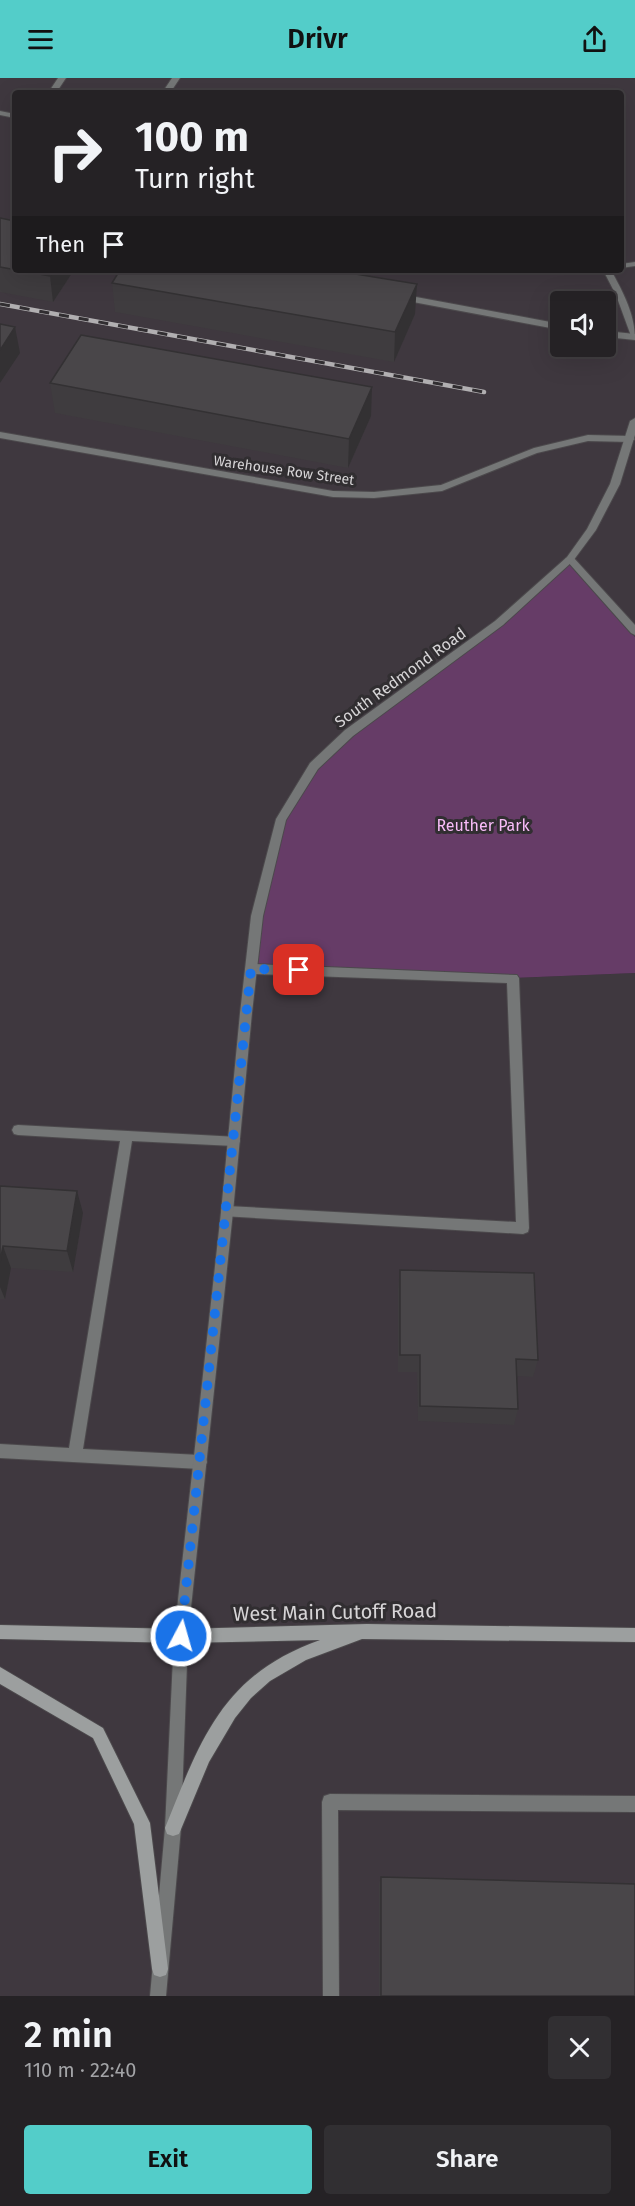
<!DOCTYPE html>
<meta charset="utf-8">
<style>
:root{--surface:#252225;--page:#312f32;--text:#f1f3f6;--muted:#a3a4a7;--line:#423f42;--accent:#53cdc9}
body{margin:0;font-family:"Fira Sans",sans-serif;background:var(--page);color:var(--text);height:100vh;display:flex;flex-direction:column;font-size:22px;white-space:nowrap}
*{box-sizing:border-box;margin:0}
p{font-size:20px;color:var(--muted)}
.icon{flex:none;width:33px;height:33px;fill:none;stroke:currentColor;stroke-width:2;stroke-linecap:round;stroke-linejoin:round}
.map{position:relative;height:1918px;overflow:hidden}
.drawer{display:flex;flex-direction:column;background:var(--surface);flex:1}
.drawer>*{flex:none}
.banner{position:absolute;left:12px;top:12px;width:612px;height:183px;border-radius:6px;box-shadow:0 6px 24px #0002,0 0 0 2px var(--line);background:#252225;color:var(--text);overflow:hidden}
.tools{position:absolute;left:550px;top:213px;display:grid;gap:12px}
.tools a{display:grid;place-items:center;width:66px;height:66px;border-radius:6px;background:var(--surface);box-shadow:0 6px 24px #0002,0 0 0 2px var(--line);font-size:30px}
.pin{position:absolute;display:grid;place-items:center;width:51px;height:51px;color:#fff;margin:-26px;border-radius:12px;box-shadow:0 3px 9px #0006}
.me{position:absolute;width:66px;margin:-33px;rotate:6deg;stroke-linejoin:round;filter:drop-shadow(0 0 4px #0008)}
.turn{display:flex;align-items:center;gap:21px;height:126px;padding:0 24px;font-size:27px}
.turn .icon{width:78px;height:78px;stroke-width:2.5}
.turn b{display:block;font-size:42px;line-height:51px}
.then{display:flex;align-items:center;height:57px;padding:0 24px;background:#0003;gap:12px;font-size:22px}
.round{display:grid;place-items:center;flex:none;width:63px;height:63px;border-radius:6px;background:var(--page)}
.headline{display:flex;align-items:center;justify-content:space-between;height:102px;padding:0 24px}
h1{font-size:36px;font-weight:600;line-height:45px}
.action{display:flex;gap:12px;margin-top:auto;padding:12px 24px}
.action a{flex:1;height:69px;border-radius:6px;background:var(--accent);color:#111;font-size:24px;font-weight:600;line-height:69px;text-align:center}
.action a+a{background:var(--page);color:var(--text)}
header{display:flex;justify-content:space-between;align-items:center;height:78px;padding:0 24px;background:var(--accent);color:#111;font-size:27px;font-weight:600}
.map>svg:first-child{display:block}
.built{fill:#3f383f;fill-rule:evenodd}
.green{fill:#663c67}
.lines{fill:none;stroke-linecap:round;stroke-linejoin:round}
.service-casing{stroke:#4c494c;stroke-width:2}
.minor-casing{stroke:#4c494c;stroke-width:2}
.tertiary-casing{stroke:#4c494c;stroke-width:2}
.secondary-casing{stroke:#4c494c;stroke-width:2}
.service{fill:#757777;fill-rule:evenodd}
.minor{fill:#757777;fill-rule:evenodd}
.tertiary{fill:#757777;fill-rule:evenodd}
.secondary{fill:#9c9f9f;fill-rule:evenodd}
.rail-casing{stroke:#b1afb1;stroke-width:4.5}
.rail{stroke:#312e31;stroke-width:3;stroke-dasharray:10;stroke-linecap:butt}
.wall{fill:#3f3c3f}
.shaded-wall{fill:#333133}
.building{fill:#494649;stroke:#333133;stroke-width:1.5}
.route{stroke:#1a73e8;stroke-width:10;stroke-dasharray:0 18}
.labels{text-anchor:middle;stroke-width:6;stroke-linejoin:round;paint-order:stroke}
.far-street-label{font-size:14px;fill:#d7d5d7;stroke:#312e31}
.street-label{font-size:16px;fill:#d7d5d7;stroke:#312e31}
.park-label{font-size:16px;fill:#f8bcf8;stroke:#312e31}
.near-street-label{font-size:20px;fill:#d7d5d7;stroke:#312e31}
</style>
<header><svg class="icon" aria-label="menu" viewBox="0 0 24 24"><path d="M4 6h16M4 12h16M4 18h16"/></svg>Drivr<svg class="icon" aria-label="share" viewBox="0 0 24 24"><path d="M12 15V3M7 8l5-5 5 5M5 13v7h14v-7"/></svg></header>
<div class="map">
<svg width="635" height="1918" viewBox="0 0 635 1918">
<rect width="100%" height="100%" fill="#312e31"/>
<path class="built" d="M0 0H635V559L569 481 513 900 635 895V1918H0ZM15 15H621V192H15ZM561 224H606V268H561Z"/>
<path class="green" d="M570 481 635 559V895L513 900 251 891 281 741 314 688 349 655 458 577Z"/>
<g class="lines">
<g class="service-casing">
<path id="service" d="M58 0H66L56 15H48Z
M172 0H180L170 15H162Z
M635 184V188L621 190V186Z
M0 354 333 413 374 414 441 407 534 370 588 357 630 358 635 361 630 364 588 363 537 375 442 413 374 420 333 419 0 360Z
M570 478 573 479 635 547V557L631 555 567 483 565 481Z
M251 886 517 897 519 900 529 1150 528 1154 523 1156 222 1138 221 1134 222 1130 227 1128 516 1144 507 905 251 896 247 894 245 891 247 888Z
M18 1047 238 1059 240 1063 238 1067 234 1068 132 1063 83 1371 200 1377 205 1379 207 1384 205 1389 200 1391 0 1380V1366L69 1370 120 1063 18 1057 14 1056 12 1052 14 1048Z
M330 1716 635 1718V1734L338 1732 339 1918H323L322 1724 324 1718Z"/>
</g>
<g class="minor-casing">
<path id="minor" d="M400 216 561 246V252L397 221 396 219Z
M606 253 635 256V262L606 259Z"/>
</g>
<g class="tertiary-casing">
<path id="tertiary" d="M0 33 15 36V40L0 37Z
M603 192H611C623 214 635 236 635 261L631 258 616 217Z
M635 340V357L620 406 596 452 573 483 503 547 353 658 318 691 286 742 263 838 252 935 233 1134 188 1558 181 1750 166 1918H150L165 1750 174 1558 221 1134 240 935 251 838 276 741 310 685 345 652 495 543 567 479 587 451 610 406 630 343Z"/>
</g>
<g class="secondary-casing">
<path id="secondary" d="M367 1546 635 1550V1564L362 1561 306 1582 270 1603 251 1620 235 1640 209 1684 179 1756 173 1758 167 1756 165 1750C201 1661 222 1597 320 1562L181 1565 0 1561V1547L181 1551Z
M0 1589 103 1650 150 1745 168 1891 166 1897 160 1899 154 1897 152 1891 134 1746 93 1660 0 1606Z"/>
</g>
<use href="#service" class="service"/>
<use href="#minor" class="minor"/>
<use href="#tertiary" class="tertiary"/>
<use href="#secondary" class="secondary"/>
<g class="rail-casing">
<path id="rail" d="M0 226 484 314"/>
</g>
<use href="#rail" class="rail"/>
</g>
<path class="wall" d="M0 140 74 192 53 224 0 214Z
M112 205 415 236 394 284 115 234Z
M50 305 371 338 348 390 55 335Z
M0 1108 83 1135 73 1194 11 1190 5 1221H0Z
M400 1192 538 1282 533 1299 517 1298 518 1331 514 1347 418 1343 417 1294H398V1210Z
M381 1799 635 1918H379V1806Z"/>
<path class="shaded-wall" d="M54 192H74L53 224 50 198Z
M417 206 415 236 394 284 395 254Z
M15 249 20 275 0 305V272Z
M372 309 371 338 348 390 349 361Z
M77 1113 83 1135 73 1194 67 1173Z
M3 1168 11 1190 5 1221 0 1209V1184Z"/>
<path class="building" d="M0 140 15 143V192H54L50 198 0 189Z
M120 192H331L417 206 395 254 112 205Z
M0 246 15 249 0 272Z
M81 257 372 309 349 361 50 305Z
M0 1108 77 1113 67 1173 3 1168 0 1184Z
M400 1192 534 1195 538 1282 516 1281 518 1331 420 1328V1277H400Z
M381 1799 635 1806V1918H381Z"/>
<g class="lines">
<path class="route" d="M181 1558 251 891 299 892"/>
</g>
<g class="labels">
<g class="far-street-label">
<text transform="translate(284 392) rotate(8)" y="5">Warehouse Row Street</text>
</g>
<g class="street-label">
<text transform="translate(400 599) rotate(-36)" y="6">South Redmond Road</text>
</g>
<g class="park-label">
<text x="483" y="753">Reuther Park</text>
</g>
<g class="near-street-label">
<text transform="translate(335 1534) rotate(-1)" y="7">West Main Cutoff Road</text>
</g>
</g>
</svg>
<div class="tools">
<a><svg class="icon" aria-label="sound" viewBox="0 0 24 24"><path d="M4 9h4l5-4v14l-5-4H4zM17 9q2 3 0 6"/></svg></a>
</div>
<div class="pin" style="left:299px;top:892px;background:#d93025"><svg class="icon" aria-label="arrive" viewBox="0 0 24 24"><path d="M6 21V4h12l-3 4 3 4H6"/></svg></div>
<svg class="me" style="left:181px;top:1558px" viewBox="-20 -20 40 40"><circle r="17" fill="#1a73e8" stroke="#fff" stroke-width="3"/><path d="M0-11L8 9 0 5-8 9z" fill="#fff"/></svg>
<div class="banner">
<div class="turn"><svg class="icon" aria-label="right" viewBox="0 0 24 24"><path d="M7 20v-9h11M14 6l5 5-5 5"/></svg><div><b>100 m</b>Turn right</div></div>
<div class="then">Then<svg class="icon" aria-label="arrive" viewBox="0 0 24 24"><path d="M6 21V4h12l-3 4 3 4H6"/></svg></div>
</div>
</div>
<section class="drawer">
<div class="headline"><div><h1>2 min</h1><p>110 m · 22:40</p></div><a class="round"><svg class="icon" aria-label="close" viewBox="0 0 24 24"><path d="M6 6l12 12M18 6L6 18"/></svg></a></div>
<div class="action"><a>Exit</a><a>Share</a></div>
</section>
